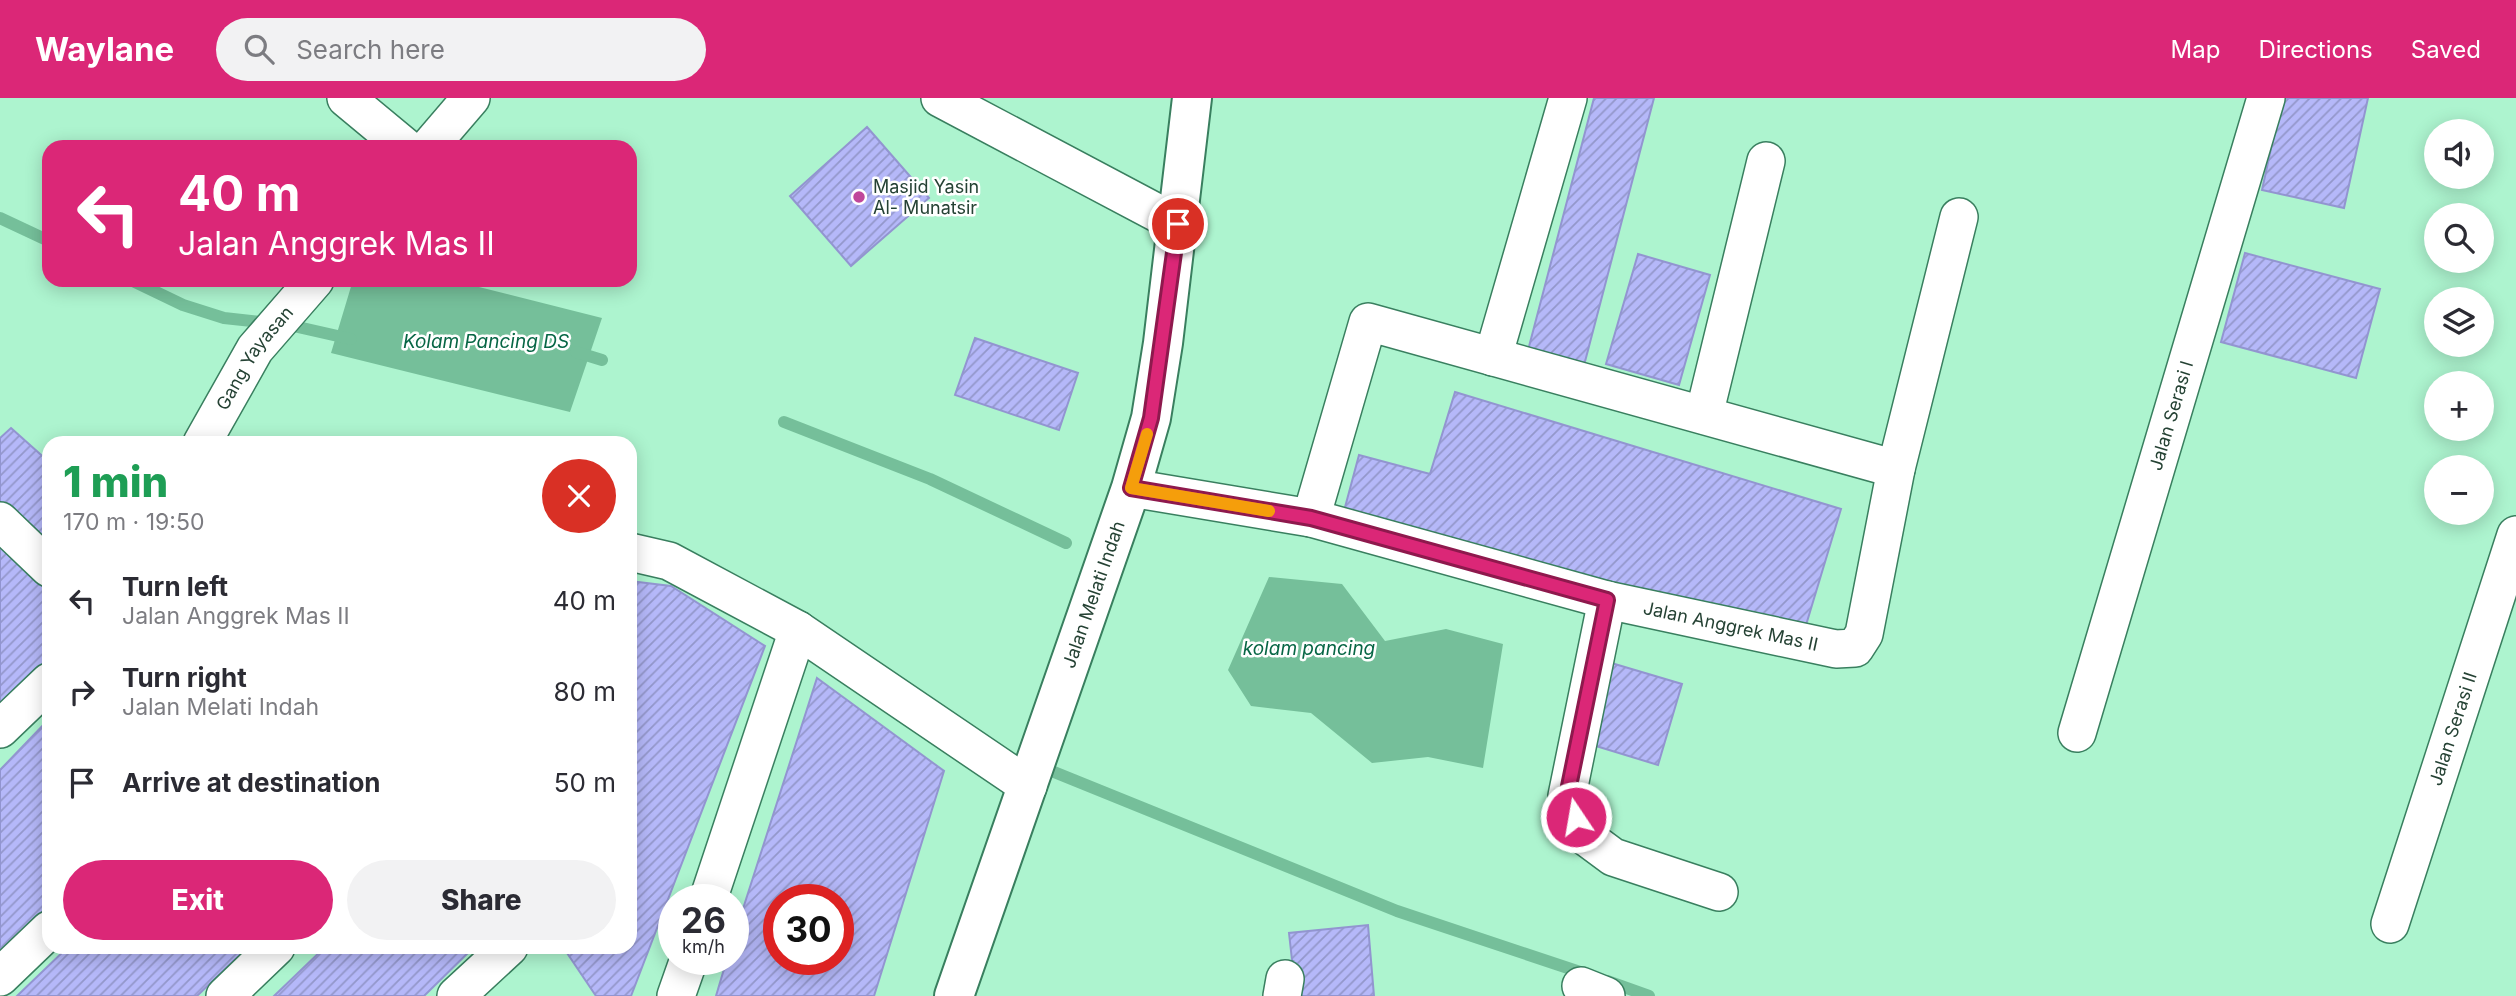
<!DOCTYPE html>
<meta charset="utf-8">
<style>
:root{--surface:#fff;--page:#f2f2f3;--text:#2b2b33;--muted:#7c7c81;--accent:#db2777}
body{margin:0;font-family:Inter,sans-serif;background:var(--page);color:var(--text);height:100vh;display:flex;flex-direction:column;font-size:26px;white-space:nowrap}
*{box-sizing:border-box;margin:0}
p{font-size:23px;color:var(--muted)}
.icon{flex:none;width:38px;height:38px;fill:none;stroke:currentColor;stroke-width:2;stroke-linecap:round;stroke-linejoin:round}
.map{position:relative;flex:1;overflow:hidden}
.side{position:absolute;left:42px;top:338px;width:595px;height:518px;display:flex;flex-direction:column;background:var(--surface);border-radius:21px;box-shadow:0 4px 18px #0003}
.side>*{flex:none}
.top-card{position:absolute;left:42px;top:42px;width:595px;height:147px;border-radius:21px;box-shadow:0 4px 18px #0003;background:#db2777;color:#fff;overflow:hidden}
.tools{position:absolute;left:2424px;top:21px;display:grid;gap:14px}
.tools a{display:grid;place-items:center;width:70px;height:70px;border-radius:50%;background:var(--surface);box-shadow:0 4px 18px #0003;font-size:35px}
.speed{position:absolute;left:658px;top:786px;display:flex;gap:14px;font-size:35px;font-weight:700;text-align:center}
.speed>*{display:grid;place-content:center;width:91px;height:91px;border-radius:50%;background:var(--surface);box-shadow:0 4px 18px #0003;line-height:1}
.speed small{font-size:18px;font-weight:400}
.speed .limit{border:10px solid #d22;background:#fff;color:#111}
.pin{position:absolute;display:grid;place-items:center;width:60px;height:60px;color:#fff;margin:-30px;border:4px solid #fff;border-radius:50%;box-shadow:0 2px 7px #0007}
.me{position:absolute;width:77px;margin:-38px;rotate:348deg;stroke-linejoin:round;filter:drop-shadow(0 0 5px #0008)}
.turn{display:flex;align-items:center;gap:24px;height:147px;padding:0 21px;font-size:32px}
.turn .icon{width:91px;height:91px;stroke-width:2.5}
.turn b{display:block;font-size:49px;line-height:60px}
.round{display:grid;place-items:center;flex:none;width:74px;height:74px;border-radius:37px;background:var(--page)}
.headline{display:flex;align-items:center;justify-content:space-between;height:119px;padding:0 21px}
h1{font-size:42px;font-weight:800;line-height:52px;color:#1e9e55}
.cta{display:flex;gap:14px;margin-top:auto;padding:14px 21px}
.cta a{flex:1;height:80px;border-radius:42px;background:var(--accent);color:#fff;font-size:28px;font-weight:800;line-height:80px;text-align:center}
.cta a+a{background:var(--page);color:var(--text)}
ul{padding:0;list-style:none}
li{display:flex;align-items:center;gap:21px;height:91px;padding:0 21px}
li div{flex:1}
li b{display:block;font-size:26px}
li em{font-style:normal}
header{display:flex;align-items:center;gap:42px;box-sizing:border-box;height:98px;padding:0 35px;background:var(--accent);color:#fff}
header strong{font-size:33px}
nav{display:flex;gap:38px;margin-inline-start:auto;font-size:24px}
.search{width:490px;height:63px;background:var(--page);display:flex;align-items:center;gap:18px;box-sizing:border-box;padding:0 24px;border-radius:38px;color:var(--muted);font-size:26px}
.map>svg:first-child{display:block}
.water{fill:#75bf9a}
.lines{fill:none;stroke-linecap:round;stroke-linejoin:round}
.stream{stroke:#75bf9a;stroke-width:12}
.building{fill:url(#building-hatch);stroke:#9295d0;stroke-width:2;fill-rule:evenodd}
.street-casing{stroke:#397f5f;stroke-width:40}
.secondary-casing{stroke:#397f5f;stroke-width:42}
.street{stroke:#fff;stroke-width:37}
.secondary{stroke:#fff;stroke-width:38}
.route-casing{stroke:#8e194d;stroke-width:18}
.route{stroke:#db2777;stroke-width:12}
.slow{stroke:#f59e0b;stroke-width:12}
.poi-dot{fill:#c0479b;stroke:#fff;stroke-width:2.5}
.labels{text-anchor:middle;stroke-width:5;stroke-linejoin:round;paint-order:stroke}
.poi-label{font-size:18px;fill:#254234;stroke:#fff;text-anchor:start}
.street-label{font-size:18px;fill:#254234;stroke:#fff}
.water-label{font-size:19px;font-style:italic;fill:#076645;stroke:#fff}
</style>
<header>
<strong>Waylane</strong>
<div class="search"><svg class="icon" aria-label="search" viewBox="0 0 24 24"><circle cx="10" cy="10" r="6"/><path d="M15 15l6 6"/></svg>Search here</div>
<nav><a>Map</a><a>Directions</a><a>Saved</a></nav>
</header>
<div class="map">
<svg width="2516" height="898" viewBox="0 0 2516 898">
<defs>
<pattern id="building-hatch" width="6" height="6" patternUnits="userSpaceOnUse" patternTransform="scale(1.75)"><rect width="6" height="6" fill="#b5b8f9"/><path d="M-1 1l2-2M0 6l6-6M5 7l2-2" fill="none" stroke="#9397ca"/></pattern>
</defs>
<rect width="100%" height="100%" fill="#adf4cf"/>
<path class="water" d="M353 182H451L602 220 570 314 331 255Z
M1269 479 1342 486 1385 543 1446 531 1503 546 1483 670 1428 659 1372 665 1311 615 1251 608 1228 572Z"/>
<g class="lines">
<path class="stream" d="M0 120 49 143
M131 182 183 207 224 220 289 227 351 241
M576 254 602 262
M784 324 930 381 1066 445
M1054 674 1397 813 1589 877
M1607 883 1649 898"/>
</g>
<path class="building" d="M1594 0H1654L1582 275 1526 260Z
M2282 0H2368L2344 110 2262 92Z
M867 29 929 100 851 168 790 98Z
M2245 155 2380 191 2356 280 2221 244Z
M1638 156 1710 177 1679 287 1606 266Z
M975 240 1078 275 1059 332 955 297Z
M1455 294 1841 411 1803 537 1344 413 1359 357 1430 376Z
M11 330 49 364V455L0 409V340Z
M0 432 49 478V577L0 624Z
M630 483 671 488 765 548 631 898H596L563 849H630Z
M1608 564 1682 586 1658 667 1583 644Z
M817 580 944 673 874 898H716L727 861H733V842ZM779 802H838V861H779Z
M49 621V807L0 855V672Z
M1368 827 1374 898H1296L1289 835Z
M68 849H248L197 898H17Z
M325 849H474L424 898H274Z"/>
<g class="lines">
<g class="street-casing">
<g id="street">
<path d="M346 0 405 49"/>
<path d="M940 0 1178 126"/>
<path d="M429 49 471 0"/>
<path d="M1493 259 1568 0"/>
<path d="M1704 317 1766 63"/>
<path id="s1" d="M202 345 255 251 315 182"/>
<path id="s2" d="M1131 390 1311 420 1607 502 1836 551 1855 550 1864 536 1896 371 1959 119"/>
<path d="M1311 420 1368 224 1896 371"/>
<path d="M0 423 49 470"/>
<path d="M630 454 669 463 798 532 1028 688"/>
<path d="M1607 502 1567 698 1586 739 1613 759 1719 794"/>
<path d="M0 631 49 584"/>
<path id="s3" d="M2077 635 2266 0"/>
<path d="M708 802 798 532"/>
<path id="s4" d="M2390 826 2516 437"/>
<path d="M0 879 49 832"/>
<path d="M1581 888 1606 898"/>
<path d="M225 898 276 849"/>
<path d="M456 898 509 849"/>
<path d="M676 898 689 861"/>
<path d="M1282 898 1285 881"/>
</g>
</g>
<g class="secondary-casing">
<g id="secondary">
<path id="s5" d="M954 898 1131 390 1151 320 1163 245 1192 0"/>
</g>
</g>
<use href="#street" class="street"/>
<use href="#secondary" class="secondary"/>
</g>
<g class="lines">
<g class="route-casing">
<path id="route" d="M1178 126 1151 320 1131 390 1311 420 1607 502 1567 698 1576 719"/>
</g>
<use href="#route" class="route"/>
<path class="slow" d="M1147 336 1131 390 1269 413"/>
</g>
<circle class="poi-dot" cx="859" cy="99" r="7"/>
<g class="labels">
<g class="poi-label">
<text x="873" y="95">Masjid Yasin<tspan x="873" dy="21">Al- Munatsir</tspan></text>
</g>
<g class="street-label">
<text dy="6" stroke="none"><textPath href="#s1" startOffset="100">Gang Yayasan</textPath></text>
<text dy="6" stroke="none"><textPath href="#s3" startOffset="331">Jalan Serasi I</textPath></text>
<text dy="6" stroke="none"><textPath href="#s5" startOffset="425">Jalan Melati Indah</textPath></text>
<text dy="6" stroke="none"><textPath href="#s2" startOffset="616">Jalan Anggrek Mas II</textPath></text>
<text dy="6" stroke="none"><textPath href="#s4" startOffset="205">Jalan Serasi II</textPath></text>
</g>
<g class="water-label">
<text x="486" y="250">Kolam Pancing DS</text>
<text x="1309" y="557">kolam pancing</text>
</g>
</g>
</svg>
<div class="tools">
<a><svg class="icon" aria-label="sound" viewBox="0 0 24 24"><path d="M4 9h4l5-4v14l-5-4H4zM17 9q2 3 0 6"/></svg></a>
<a><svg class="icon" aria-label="search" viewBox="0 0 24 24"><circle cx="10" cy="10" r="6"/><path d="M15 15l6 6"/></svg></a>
<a><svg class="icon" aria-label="layers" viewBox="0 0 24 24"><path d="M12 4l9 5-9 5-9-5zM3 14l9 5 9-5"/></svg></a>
<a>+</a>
<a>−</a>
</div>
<div class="speed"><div>26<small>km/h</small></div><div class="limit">30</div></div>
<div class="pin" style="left:1178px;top:126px;background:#d93025"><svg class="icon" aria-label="arrive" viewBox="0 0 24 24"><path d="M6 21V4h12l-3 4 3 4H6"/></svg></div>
<svg class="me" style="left:1576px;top:719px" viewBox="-20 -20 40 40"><circle r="17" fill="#db2777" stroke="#fff" stroke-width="3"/><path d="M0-11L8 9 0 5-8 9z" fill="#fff"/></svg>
<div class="top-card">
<div class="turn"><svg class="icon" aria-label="left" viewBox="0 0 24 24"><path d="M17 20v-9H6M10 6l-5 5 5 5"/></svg><div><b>40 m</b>Jalan Anggrek Mas II</div></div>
</div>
<section class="side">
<div class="headline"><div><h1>1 min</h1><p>170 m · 19:50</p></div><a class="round" style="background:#d93025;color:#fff"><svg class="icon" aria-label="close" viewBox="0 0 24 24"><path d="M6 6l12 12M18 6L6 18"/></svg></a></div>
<ul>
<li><svg class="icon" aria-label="left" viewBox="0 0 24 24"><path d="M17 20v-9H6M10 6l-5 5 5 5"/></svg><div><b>Turn left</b><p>Jalan Anggrek Mas II</p></div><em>40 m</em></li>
<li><svg class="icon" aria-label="right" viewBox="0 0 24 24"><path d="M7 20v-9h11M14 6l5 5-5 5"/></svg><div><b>Turn right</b><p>Jalan Melati Indah</p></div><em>80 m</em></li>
<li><svg class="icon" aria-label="arrive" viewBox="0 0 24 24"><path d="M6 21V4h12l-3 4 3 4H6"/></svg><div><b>Arrive at destination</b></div><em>50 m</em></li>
</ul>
<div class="cta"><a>Exit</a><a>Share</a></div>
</section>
</div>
